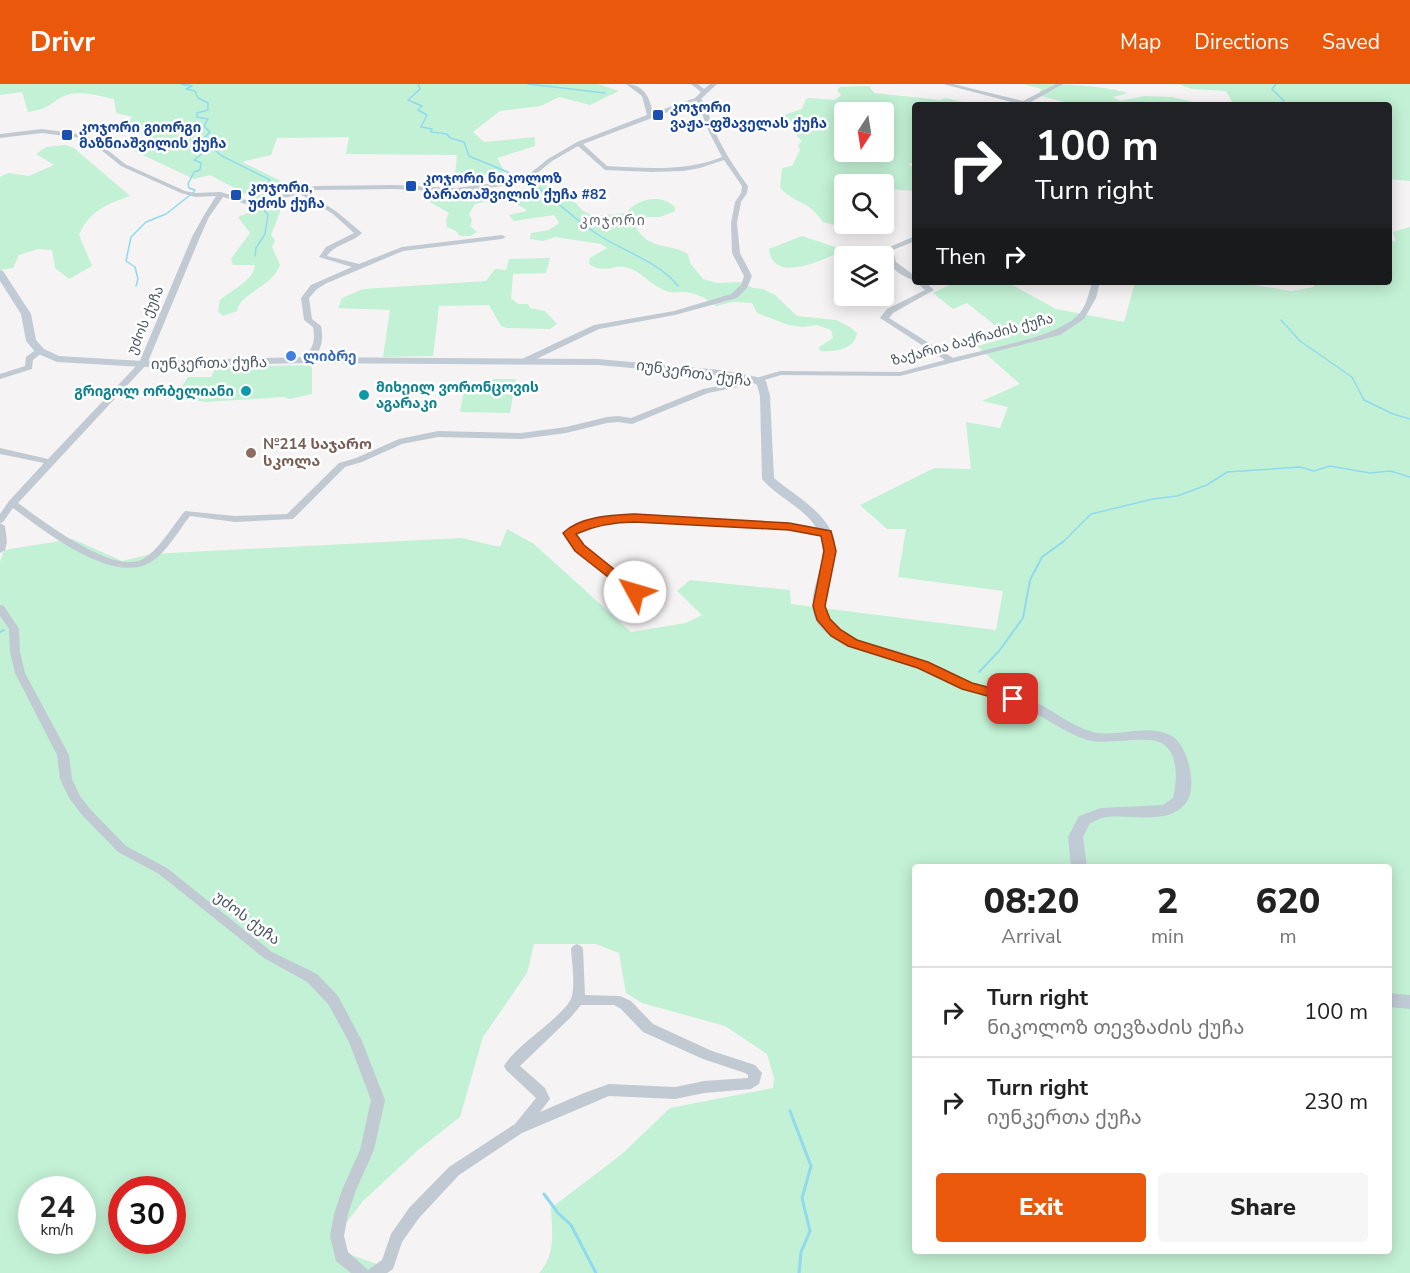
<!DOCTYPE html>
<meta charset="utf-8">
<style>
:root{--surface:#fff;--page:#f6f6f6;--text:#222;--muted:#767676;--line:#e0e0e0;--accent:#ea580c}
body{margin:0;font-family:"Nunito Sans","Noto Sans Georgian",sans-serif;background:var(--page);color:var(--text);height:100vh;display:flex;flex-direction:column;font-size:22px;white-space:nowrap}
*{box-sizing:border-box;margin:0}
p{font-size:20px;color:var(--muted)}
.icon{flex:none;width:33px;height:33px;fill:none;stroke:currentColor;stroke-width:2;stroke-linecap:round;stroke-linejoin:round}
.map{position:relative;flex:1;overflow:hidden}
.sheet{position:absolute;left:912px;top:780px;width:480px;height:390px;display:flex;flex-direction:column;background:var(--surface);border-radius:6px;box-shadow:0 3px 15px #0003}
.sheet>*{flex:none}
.hud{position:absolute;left:912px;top:18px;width:480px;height:183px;border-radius:6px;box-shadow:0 3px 15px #0003;background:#202124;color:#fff;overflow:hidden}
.needle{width:39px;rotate:192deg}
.fabs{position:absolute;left:834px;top:18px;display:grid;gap:12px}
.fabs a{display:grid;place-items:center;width:60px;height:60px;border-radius:6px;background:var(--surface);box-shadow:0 3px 15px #0003;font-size:30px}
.speed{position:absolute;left:18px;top:1092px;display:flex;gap:12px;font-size:30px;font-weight:700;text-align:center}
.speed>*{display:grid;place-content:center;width:78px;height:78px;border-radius:50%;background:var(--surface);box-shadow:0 3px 15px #0003;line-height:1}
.speed small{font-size:15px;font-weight:400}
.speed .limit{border:9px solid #d22;background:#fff;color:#111}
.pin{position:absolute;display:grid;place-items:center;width:51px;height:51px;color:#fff;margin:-26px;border-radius:12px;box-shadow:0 3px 9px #0006}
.me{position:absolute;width:66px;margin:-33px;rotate:309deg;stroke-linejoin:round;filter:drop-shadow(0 0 4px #0008)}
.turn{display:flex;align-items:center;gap:21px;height:126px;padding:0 24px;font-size:27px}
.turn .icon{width:78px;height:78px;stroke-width:2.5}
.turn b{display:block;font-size:42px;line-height:51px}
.then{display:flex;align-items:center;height:57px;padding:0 24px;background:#0003;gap:12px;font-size:22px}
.eta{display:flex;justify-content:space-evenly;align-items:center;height:102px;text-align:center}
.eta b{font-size:36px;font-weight:800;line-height:42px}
.button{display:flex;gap:12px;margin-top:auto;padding:12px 24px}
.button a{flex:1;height:69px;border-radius:6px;background:var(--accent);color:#fff;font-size:24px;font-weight:800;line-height:69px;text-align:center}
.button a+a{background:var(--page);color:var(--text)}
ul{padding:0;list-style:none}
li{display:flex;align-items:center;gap:18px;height:90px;padding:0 24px;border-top:2px solid var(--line)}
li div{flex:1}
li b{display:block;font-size:22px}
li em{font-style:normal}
header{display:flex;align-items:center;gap:36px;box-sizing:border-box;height:84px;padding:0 30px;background:var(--accent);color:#fff}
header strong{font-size:28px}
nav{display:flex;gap:33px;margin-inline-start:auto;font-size:21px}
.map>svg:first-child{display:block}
.green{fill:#c3f1d5;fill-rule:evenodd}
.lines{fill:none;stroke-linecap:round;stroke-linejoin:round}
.stream-far2{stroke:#90daee;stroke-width:1.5}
.stream-far1{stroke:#90daee;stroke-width:2}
.stream{stroke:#90daee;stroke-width:3}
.street{fill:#c1cad2;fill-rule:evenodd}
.secondary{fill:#c1cbd6;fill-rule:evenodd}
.route{fill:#ea580c;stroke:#983908;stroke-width:1.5}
.transit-dot{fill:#1a4fb4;stroke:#fff;stroke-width:2}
.shop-dot{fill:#3f7fe0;stroke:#fff;stroke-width:2}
.culture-dot{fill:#0f9aa8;stroke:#fff;stroke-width:2}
.education-dot{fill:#8d6e63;stroke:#fff;stroke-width:2}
.labels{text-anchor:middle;stroke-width:5;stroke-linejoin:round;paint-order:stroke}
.far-transit-label{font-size:14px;font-weight:bold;fill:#164399;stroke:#fff;text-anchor:start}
.far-neighbourhood-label{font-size:14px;letter-spacing:1.5px;fill:#5f6368;stroke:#fff}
.far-street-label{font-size:14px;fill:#4a5661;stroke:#fff}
.far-shop-label{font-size:14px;font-weight:bold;fill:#366cbe;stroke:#fff;text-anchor:start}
.far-culture-label{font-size:14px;font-weight:bold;fill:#0d838f;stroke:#fff;text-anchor:start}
.street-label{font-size:15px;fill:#4a5661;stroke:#fff}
.education-label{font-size:15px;font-weight:bold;fill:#785e54;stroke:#fff;text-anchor:start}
</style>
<header>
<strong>Drivr</strong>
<nav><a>Map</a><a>Directions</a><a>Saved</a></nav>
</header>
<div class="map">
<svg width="1410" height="1189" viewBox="0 0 1410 1189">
<rect width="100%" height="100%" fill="#f5f3f3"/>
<path class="green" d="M0 0H598L619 7 590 21 559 13 541 22 500 27 473 48 484 58 535 53V62L497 74 505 88 492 91H455L457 71 346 70 349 53 277 54 271 71 242 78 287 100 285 108 259 117 210 91 194 95 130 65 143 52 126 37 133 33 116 29 114 15C98 12 78 5 62 13 47 22 47 25 28 28L22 8 0 11Z
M1023 0C1057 0 1095 0 1128 9L1113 13 1120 17 1145 12 1172 13 1197 19 1229 21H1076L1037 11 1042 5Z
M1178 0H1410V97L1389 95V21H1234L1226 7 1192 5Z
M869 2 874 9 940 16 946 14 975 21H915V78L908 80 915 84V107L889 105 871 96H857L844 100 845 140 838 142 823 138C807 115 797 121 780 104L782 84 792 82 800 66 798 61 802 57 796 51 803 43 784 35V31L802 25 806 15 809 14 835 16 841 11 837 6 840 3ZM844 28H884V68H844Z
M65 61 74 64 130 112C107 120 89 127 79 151L92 182 69 195 55 184 52 166 38 165 19 171 13 184 0 186V93L8 89 29 92 54 81 36 70 46 63Z
M542 98 558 109 569 112 583 127 594 132 626 129C637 115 660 109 675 123V127L660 133H639L635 142C650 168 669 158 688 170L690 179 703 195 717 199 740 198 753 204 763 205 775 211 797 232 836 236 850 243 857 249C855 266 834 268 820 267L819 263 833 254 831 246 817 241 803 243 789 241 757 229 752 219 733 218 716 222C705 214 697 209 683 208 678 208 673 209 669 208 654 204 643 189 629 184 613 179 606 191 589 180L590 174 607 164 601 160 555 153 543 157 530 155 531 149 549 146 559 139 554 131 514 137 509 131 527 127C517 116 488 116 475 120L469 130 472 136 470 142 477 148 470 152H460L456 147 447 143 446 136 449 129 430 118 434 113 487 105 526 108 531 105 530 101Z
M278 117 284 118 271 151 275 156 272 163 280 181C271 204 240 209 237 227L223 232 218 227 220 216C232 206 254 196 255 181H233L231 175 250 149 238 133Z
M1410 143V1189H539C556 1171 552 1147 551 1124L622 1070 670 1024 773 1004 774 994 767 970 725 942 642 919 626 909 619 869 596 860H534L527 889 483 953 460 1033 418 1066 363 1117 343 1143 345 1169 380 1181 384 1189H0V478L4 466 73 455 122 477 151 470 461 454 500 463 507 445 534 460 631 548 686 539 702 531 677 507 690 496 790 506 791 520 996 546 1003 507 898 493 906 445H887L860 421 934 384 971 385 966 338 1000 344 1008 323 982 317 1020 300 977 262 1010 253 967 219 953 225 933 209 955 198H1007L1056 225 1124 238 1135 198H1236L1291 207 1314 203 1312 198H1389V158L1396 157 1393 148ZM915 783H1389V1167H915ZM32 1106H82V1156H32ZM122 1106H172V1156H122Z
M802 152 835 163 841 168C823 175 773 201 769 165Z
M550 174 546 189 513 190 511 214 518 220H528L530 224 545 227 557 240 550 245 507 244 501 242 489 221 439 222 433 272 383 273 390 226 338 224 342 214 363 205 486 197 495 185 506 186 509 175Z
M312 281V310L290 315 284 313 206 318 174 313 188 293H211L216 283Z
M489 295H516L510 329 460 328 464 306 486 307Z"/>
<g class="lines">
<path class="stream-far2" d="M418 0 420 5 408 16 422 22 418 26 427 31 421 43 432 45 431 48 447 50 450 54 464 58 469 72C490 81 513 89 532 100 554 114 573 134 594 148 621 167 657 176 678 202
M528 0 605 9
M1276 0 1272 5 1284 17 1281 21
M211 63 222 72 270 96 258 118 268 131 265 150 256 164 255 172
M136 202 138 195 135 183 126 177 131 153 146 138 166 130 194 108 195 106 189 104 188 100 194 88 200 86 201 79 194 76 212 62 215 55 205 53 210 48 204 42 208 35 197 33V29L208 26V19L198 14 195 7 186 5 192 2 181 0
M1281 236 1300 257 1352 293 1364 316 1393 330 1410 335
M1062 459 1091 430 1153 415 1177 412 1207 401 1227 388 1300 383 1314 387 1330 382 1370 389 1390 387 1410 393"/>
<path class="stream-far1" d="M0 548 4 546
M979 588 999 567 1023 534 1030 496 1042 473 1064 457"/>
<path class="stream" d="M790 1027 811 1082 802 1114 810 1147 801 1168 799 1189
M544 1110 558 1129 571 1141 596 1189"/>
<path class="street" d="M626 0C644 0 650 14 653 29L695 14 701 8 691 0H698L704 5 710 0H717L701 15C707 21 711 40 716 50 725 69 735 84 748 102L747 109 741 118 737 139 740 169 752 192 747 204 737 214 675 231 599 245 528 279H522V275L594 241 674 227 731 210 741 201 744 192 732 169 731 139 735 118 741 109 742 102 724 76 700 84 683 87 652 88 605 86 578 62 552 77 525 99 456 108 394 105 316 106 307 108 337 128 362 149C352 159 335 160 327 172L359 180 402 163 502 151 506 153 502 155 403 167 327 199 317 205 309 214 312 235 321 242C324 258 321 271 306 278L302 276C312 265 316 259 313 243L304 236 301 214 311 201 352 183 319 173 326 163 354 149 333 130 300 110 252 122 223 113 209 133 200 153 147 280 18 419C43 437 110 489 141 476 158 468 173 441 185 427L235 432 287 430 339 379 356 374 399 355 438 347 521 349 566 343 607 333 618 332 631 334 703 305 746 297 780 287 900 288 945 276 880 234 887 225 925 206 916 198H925L934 206 893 229 889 234 953 274C985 265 1055 254 1077 232 1086 224 1089 209 1092 198H1100L1096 214 1084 235 1060 251 900 292 781 291 748 301 708 309 632 340 618 338 607 339 566 349 521 355 438 353 402 360 362 378 345 383 293 435 235 438 190 432C178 447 168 467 151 478 113 502 43 446 13 424L3 438 0 439V430L9 417 44 379 0 370V364L48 375 139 279 192 153 203 133 216 112 195 113 181 109 121 82 90 57 81 54 42 49 0 54V50L42 45 84 51 94 55 125 80 185 107 195 109 221 108 252 118 296 107 297 105H303L316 102 394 101 456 104 523 95 548 75 577 58 647 31 642 12ZM697 17 709 48 722 73C685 88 646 84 607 82L583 60Z
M943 0H953L1023 17 1056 0H1063L1029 19 1033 21H1023Z
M915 152V157L893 166 896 178 915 192V197C901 192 885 182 885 165Z
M37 265H43L44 267 33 276 32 285 0 295V290L25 282 26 273Z
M635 431 789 440 826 447 831 450 826 453 789 446 635 437 601 441 575 450 583 462 638 506 640 508 638 510H632L577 466 564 449C582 435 613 433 635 431Z
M0 439 5 442 7 458 5 466 0 469Z
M0 521 4 522 19 545 20 568 25 589 69 671 72 695 80 712 90 725 126 762 167 784 272 868 317 890 338 912 362 957 385 1016 374 1066 356 1106 348 1130 344 1152 348 1168 368 1186 382 1176 391 1150 409 1124 449 1083 515 1040 536 1014 506 986 504 982C516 960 567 931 572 912 575 897 572 880 571 865L573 862 577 860 581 862 583 865 585 911 620 912 631 917 653 940 712 967 755 981 762 989 759 1000 751 1005 704 1009 675 1015 609 1012 522 1049 459 1091 419 1134 402 1158 393 1185 387 1189H351L336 1177 330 1152 334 1130 342 1106 360 1066 371 1016 349 958 328 920 307 898 264 874 159 790 118 768 82 731 69 714 60 695 57 671 15 589 10 568 9 545 0 532ZM581 921H614L621 925 643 948 703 975 745 989 748 991V994L704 997 675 1003 609 1000 584 1009 540 1028 550 1015 545 1004 520 982 571 933Z"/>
<path class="secondary" d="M0 186 3 187 31 230 36 256 44 265 59 272 143 277 306 273 598 275 721 286 757 293 766 297 770 312 774 394C795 412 824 426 834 454 844 486 804 520 841 547 859 559 881 562 901 568 926 576 948 590 972 599 990 605 1010 607 1029 615 1051 624 1070 642 1093 648 1118 654 1145 639 1170 651 1188 659 1199 705 1185 720 1166 743 1127 728 1102 734 1098 735 1094 738 1090 739L1083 753 1087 783H1071L1068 753 1079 732 1101 724 1163 721 1173 714C1177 697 1179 671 1163 660 1148 650 1109 662 1087 656 1062 648 1042 630 1018 621 1000 614 980 611 961 604 939 596 918 583 895 575 878 569 859 567 843 559 781 530 835 487 820 451 809 425 780 416 762 395L760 312 757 301 754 299 721 292 598 281 306 279 143 283 57 278 36 269 26 257 21 230 0 197Z
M1389 909 1410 911V925L1389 923Z"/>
</g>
<path class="route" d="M635 430 789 439 831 447 836 467 825 522 830 535 841 546 857 556 928 578 972 599 1018 611 1020 615 1013 619 962 605 918 584 848 562 831 552 817 536 813 522 824 467 821 452 789 446 635 438C614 438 596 441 576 450L584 461 640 506 642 508 640 511H631L575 467 563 449C580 432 613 431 635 430Z"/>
<g class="transit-dot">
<rect x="652" y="25" width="12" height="12" rx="3"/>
<rect x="61" y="45" width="12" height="12" rx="3"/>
<rect x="405" y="96" width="12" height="12" rx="3"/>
<rect x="230" y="105" width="12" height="12" rx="3"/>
</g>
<circle class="shop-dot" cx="291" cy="272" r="6"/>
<g class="culture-dot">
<circle cx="246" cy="307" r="6"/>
<circle cx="364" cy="311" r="6"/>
</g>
<circle class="education-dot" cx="251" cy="369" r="6"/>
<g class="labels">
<g class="far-transit-label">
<text x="670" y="28">კოჯორი<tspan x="670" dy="16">ვაჟა-ფშაველას ქუჩა</tspan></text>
<text x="79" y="48">კოჯორი გიორგი<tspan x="79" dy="16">მაზნიაშვილის ქუჩა</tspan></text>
<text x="423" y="99">კოჯორი ნიკოლოზ<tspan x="423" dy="16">ბარათაშვილის ქუჩა #82</tspan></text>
<text x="248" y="108">კოჯორი,<tspan x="248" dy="16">უძოს ქუჩა</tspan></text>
</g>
<g class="far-neighbourhood-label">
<text x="613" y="141">კოჯორი</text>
</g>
<g class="far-street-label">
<text transform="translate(145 236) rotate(-67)" y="5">უძოს ქუჩა</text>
<text transform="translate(972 255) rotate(-15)" y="5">ზაქარია ბაქრაძის ქუჩა</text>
</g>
<g class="far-shop-label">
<text x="303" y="277">ლიბრე</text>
</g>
<g class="far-culture-label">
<text x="376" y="308">მიხეილ ვორონცოვის<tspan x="376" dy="16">აგარაკი</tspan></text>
<text x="234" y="312" text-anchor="end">გრიგოლ ორბელიანი</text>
</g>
<g class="street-label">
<text transform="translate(209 279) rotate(-1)" y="5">იუნკერთა ქუჩა</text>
<text transform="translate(694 289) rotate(8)" y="5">იუნკერთა ქუჩა</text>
<text transform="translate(247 834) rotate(37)" y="5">უძოს ქუჩა</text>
</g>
<g class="education-label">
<text x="263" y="365">№214 საჯარო<tspan x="263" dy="17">სკოლა</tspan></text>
</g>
</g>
</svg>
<div class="fabs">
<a><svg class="needle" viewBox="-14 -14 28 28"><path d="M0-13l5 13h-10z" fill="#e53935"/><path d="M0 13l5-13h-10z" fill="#767676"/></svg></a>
<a><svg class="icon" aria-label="search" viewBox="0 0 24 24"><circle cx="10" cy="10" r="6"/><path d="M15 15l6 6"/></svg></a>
<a><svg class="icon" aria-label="layers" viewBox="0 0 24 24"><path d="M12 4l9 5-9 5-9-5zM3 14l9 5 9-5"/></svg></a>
</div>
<div class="speed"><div>24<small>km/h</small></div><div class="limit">30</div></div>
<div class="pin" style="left:1013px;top:615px;background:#d93025"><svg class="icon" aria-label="arrive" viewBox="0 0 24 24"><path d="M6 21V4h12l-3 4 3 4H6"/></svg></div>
<svg class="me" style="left:635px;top:508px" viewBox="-20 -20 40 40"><circle r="19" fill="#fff"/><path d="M0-13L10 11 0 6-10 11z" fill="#ea580c"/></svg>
<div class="hud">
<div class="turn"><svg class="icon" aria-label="right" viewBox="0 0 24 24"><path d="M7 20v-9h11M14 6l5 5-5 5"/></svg><div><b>100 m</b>Turn right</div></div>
<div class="then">Then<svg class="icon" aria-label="right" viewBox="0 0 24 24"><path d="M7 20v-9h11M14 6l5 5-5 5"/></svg></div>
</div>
<section class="sheet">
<div class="eta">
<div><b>08:20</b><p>Arrival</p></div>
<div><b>2</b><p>min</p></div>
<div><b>620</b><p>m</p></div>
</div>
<ul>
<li><svg class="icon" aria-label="right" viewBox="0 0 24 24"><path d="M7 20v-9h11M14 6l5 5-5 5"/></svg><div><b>Turn right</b><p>ნიკოლოზ თევზაძის ქუჩა</p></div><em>100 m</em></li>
<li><svg class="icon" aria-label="right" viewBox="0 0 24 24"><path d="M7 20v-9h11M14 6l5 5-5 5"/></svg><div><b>Turn right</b><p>იუნკერთა ქუჩა</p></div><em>230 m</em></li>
</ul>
<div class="button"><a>Exit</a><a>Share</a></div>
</section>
</div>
